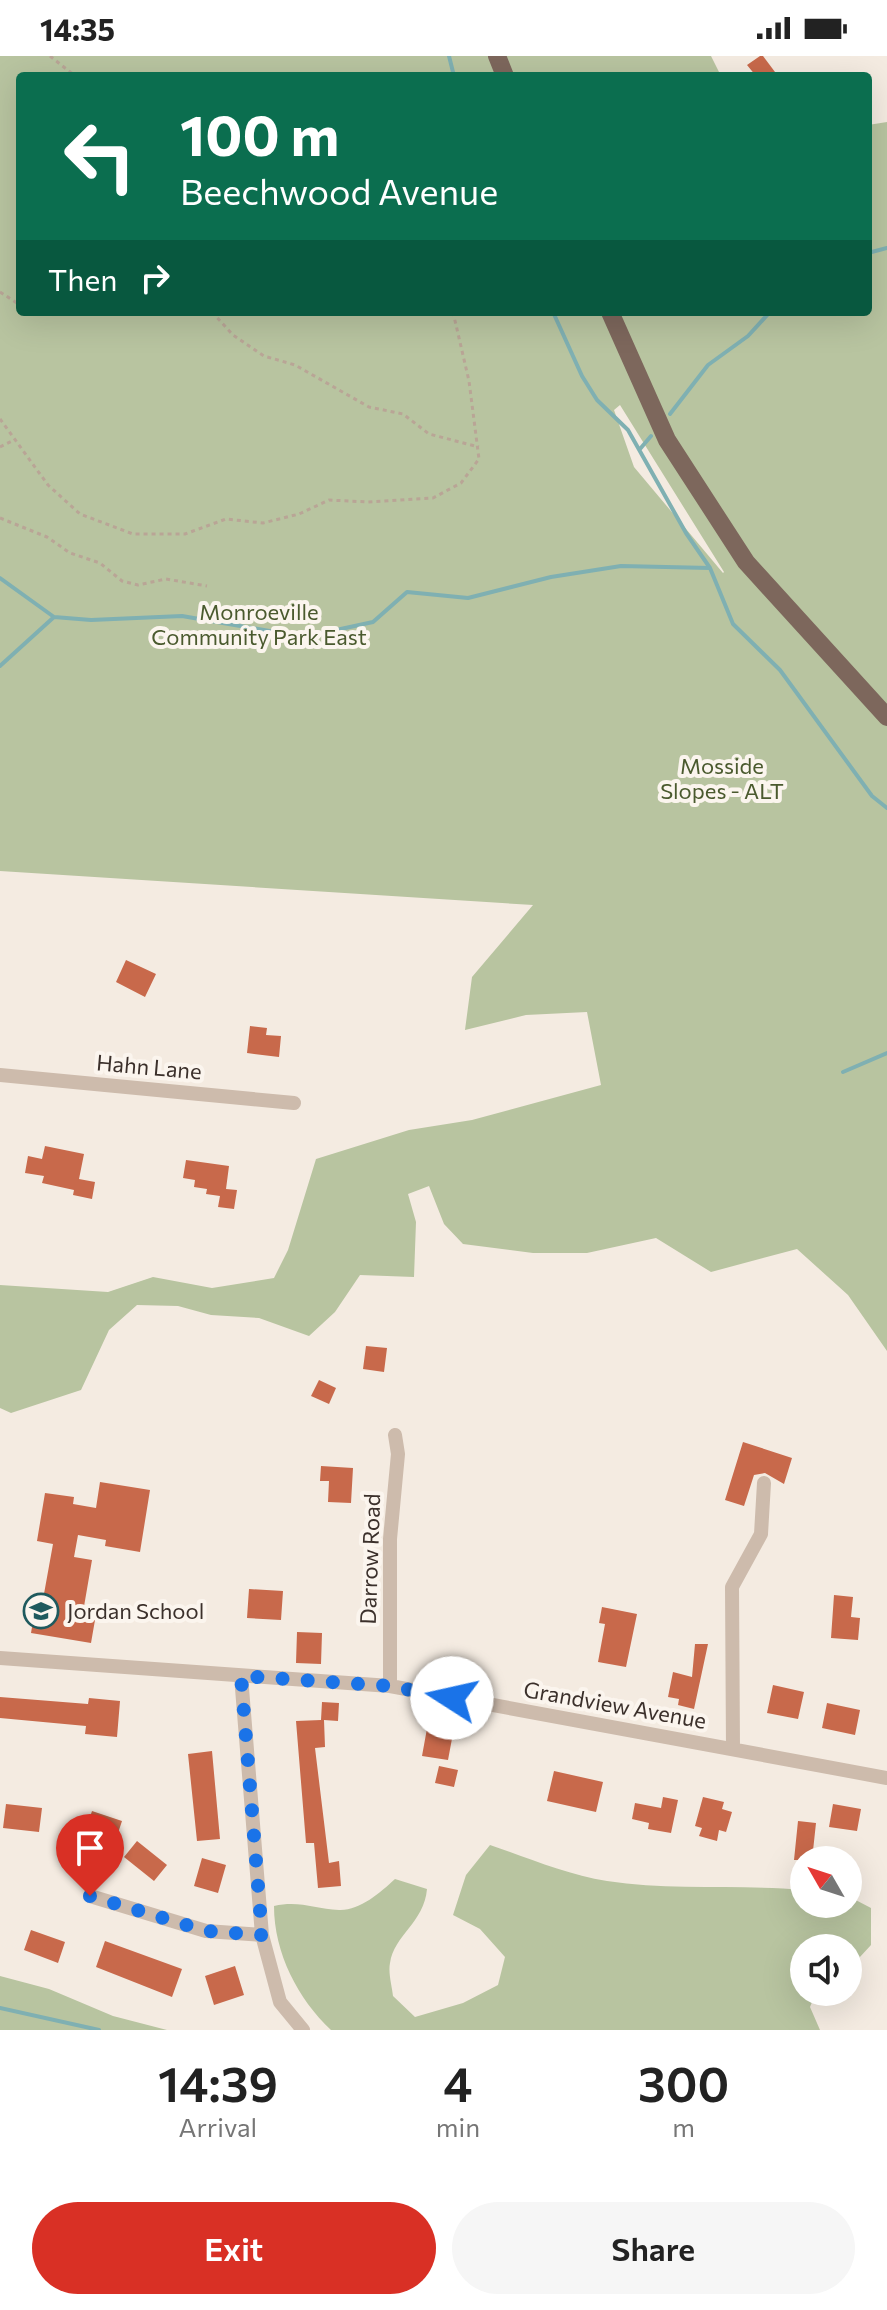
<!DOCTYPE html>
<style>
:root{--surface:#fff;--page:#f6f6f6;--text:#222;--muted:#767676;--accent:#d93025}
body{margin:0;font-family:Commissioner,sans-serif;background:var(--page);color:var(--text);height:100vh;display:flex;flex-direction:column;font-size:30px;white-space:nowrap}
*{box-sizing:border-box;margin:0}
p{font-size:26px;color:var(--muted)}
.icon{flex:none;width:44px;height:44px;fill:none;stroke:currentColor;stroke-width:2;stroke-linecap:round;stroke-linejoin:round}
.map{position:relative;height:1974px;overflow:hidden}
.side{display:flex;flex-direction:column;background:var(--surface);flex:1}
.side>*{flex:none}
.hud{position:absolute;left:16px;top:16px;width:856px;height:244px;border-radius:8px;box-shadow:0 8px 32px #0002;background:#0b6e4f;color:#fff;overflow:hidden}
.needle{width:52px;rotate:309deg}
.fabs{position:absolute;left:790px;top:1790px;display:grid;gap:16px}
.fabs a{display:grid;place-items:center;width:72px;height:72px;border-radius:50%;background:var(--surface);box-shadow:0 8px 32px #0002;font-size:40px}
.pin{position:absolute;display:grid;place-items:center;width:68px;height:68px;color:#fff;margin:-82px -34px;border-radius:50% 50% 50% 0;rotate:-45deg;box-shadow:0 0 8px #0007}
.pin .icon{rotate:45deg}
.me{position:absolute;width:88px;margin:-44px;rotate:280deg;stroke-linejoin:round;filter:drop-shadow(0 0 6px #0008)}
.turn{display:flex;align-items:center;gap:28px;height:168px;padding:0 32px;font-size:36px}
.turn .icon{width:104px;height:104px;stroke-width:2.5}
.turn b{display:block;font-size:56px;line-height:68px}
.then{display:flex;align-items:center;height:76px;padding:0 32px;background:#0003;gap:16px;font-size:30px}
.eta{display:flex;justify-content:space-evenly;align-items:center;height:136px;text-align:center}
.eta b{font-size:48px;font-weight:600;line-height:56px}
.action{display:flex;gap:16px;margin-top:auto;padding:16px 32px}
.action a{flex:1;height:92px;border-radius:48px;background:var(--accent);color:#fff;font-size:32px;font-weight:600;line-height:92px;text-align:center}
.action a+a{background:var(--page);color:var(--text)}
.status{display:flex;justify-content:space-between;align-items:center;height:56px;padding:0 40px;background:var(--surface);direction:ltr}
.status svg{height:22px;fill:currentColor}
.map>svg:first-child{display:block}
.green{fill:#b8c4a0;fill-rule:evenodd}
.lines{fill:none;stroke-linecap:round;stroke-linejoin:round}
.stream{stroke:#7fb0b2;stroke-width:4}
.building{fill:#c8694b}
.path{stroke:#b9a596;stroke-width:3;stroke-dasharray:4 4;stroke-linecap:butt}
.minor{stroke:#cdbbac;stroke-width:14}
.major{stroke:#7d675c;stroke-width:18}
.route{stroke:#1a73e8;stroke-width:14;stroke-dasharray:0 25.2}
.labels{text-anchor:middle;stroke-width:8;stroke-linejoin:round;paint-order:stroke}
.park-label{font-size:22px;fill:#4a5a2e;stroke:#fbf5ee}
.street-label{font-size:22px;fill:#3b302b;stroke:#fbf5ee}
.poi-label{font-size:22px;fill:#3b302b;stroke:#fbf5ee;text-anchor:start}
</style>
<div class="status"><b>14:35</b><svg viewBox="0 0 49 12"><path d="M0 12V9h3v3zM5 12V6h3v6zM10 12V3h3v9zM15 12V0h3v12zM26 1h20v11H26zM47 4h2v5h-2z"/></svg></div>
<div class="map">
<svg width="887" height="1974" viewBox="0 0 887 1974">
<rect width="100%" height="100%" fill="#f4ebe1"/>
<path class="green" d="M0 0H711L721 20H20V256H868V69L887 66V1295L848 1239 797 1193 711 1216 656 1182 587 1197H533L463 1188 444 1168 429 1130 408 1138 416 1166 414 1221 360 1219 335 1256 309 1280 259 1262 211 1259 178 1250 137 1249 109 1274 81 1334 11 1357 0 1352V1229L108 1236 153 1221 212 1232 274 1222 288 1194 316 1103 409 1074 472 1064 601 1029 587 956 526 959 465 974 472 921 533 849 0 815ZM620 349 724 516 723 517 634 411 614 354Z
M490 1789C528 1802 567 1819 607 1825 672 1835 739 1828 804 1834V1848H848V1840L871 1852V1889L848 1914V1892H804V1936H816L810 1951 820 1974H331C298 1943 274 1897 274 1850 299 1844 315 1853 339 1854 359 1855 380 1837 395 1823L427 1833C424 1867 394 1879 390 1907 388 1917 392 1930 393 1940L415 1961 463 1947 498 1929 505 1901 480 1873 453 1859 466 1819Z
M0 1920 49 1933 113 1960 167 1974H0Z"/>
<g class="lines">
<path class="stream" d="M449 0 454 20
M868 197 887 192
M553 256 582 320 597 344 628 374 686 477 710 512 733 568 780 614 872 740 887 752
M670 358 708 309 748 280 770 256
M640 393 651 380
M0 522 54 561 91 564 182 560 304 581 373 566 407 536 468 542 551 521 621 510 710 512
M0 610 54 561
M843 1016 887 997
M0 1952 99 1974"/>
</g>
<path class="building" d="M760 0H763L778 20H756L747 9Z
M126 904 156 918 145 941 116 926Z
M250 970 267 972 266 979 281 980 279 1001 247 997Z
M45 1090 84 1098 79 1123 95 1126 92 1143 73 1139 74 1134 42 1127 44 1120 25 1117 28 1100 42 1103Z
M186 1104 229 1110 226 1133 237 1134 234 1153 218 1151 220 1140 206 1138 207 1133 194 1131 195 1124 183 1122Z
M366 1290 387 1292 384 1316 363 1313Z
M319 1324 336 1332 329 1348 311 1340Z
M743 1386 792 1402 784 1428 765 1417 754 1419 744 1450 725 1444Z
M321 1410 353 1412 351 1447 328 1446 329 1425H320Z
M100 1426 150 1434 140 1496 105 1490 106 1484 78 1479 74 1501 92 1504 82 1562 95 1564 91 1587 31 1577 34 1559 40 1560 53 1488 37 1485 45 1437 74 1441 73 1448 96 1452Z
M249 1533 283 1535 281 1564 247 1562Z
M834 1539 853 1541 851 1561 860 1562 858 1584 831 1582Z
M602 1551 637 1558 626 1611 598 1606 605 1568 599 1567Z
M297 1576 322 1577 321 1608 296 1607Z
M695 1588H708L694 1653 678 1649 679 1643 668 1641 673 1616 692 1621Z
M773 1629 804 1636 798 1663 767 1657Z
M0 1641 88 1648 89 1642 120 1645 117 1681 85 1678 86 1670 0 1662Z
M322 1646 339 1647 338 1665 324 1664 325 1691 315 1692 329 1807 339 1805 341 1830 318 1832 314 1787H306L296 1665 321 1664Z
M827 1647 860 1654 855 1679 822 1672Z
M428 1667 454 1672 448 1704 422 1700Z
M212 1695 220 1783 197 1785 188 1698Z
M439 1710 458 1714 454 1731 435 1727Z
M554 1715 603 1726 596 1756 547 1745Z
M663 1741 678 1744 671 1777 648 1773 649 1767 632 1763 635 1747 661 1752Z
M703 1741 724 1746 722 1753 732 1756 726 1776 719 1774 717 1785 699 1780 702 1772 695 1770Z
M6 1748 42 1752 39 1776 3 1772Z
M833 1748 861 1753 857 1775 829 1771Z
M92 1755 122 1765 115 1786 85 1776Z
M798 1765 816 1767 812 1804H794Z
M137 1785 167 1809 154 1825 124 1801Z
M202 1802 226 1809 218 1837 194 1830Z
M31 1874 65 1886 58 1907 24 1894Z
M105 1885 182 1913 172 1941 96 1911Z
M235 1910 244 1939 214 1949 205 1920Z"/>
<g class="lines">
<path class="path" d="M50 0 75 20
M0 236 20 249
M31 256H51
M212 256 233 279 264 300 295 309 369 351 403 358 429 378 479 391
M0 363 48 429 80 458 133 478H185L226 463 263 467 299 458 329 444 368 446 433 442 461 427 479 403 469 325 453 256
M0 391 14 384
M0 462 47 481 70 497 100 507 122 525 138 529 166 523 207 530"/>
<path class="minor" d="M0 1019 294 1047
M0 1602 390 1630 887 1722
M241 1620 262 1879 280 1946 303 1974
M390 1630V1483L398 1398 395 1379
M733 1693 732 1531 761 1478 764 1427
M90 1840 206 1875 262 1879"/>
<path class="major" d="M497 0 505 20
M610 256 667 384 746 506 887 661"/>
</g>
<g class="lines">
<path class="route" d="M90 1840 206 1875 262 1879 241 1620 390 1630 452 1642"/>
</g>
<defs>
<g id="school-ring" transform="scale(1.8)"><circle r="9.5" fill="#fbf5ee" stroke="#1f5a5e" stroke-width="1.5"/><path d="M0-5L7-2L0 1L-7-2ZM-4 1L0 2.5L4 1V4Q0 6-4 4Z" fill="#1f5a5e"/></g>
</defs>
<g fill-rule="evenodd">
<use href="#school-ring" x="41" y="1555"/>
</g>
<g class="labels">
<g class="park-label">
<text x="259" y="564">Monroeville<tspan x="259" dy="25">Community Park East</tspan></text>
<text x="722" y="718">Mosside<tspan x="722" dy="25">Slopes - ALT</tspan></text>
</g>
<g class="street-label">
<text transform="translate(149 1011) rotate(5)" y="8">Hahn Lane</text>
<text transform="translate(370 1503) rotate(-88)" y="8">Darrow Road</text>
<text transform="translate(615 1649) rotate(10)" y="8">Grandview Avenue</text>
</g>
<g class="poi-label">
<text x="67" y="1563">Jordan School</text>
</g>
</g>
</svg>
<div class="fabs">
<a><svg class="needle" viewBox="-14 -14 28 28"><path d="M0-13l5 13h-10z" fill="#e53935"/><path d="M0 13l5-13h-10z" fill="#767676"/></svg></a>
<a><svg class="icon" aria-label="sound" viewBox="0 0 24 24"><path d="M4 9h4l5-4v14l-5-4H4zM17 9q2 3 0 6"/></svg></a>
</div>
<div class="pin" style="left:90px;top:1840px;background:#d93025"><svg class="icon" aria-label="arrive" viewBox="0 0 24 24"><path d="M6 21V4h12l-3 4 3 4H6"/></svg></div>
<svg class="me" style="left:452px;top:1642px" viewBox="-20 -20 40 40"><circle r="19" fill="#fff"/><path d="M0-13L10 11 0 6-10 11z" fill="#1a73e8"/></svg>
<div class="hud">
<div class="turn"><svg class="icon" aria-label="left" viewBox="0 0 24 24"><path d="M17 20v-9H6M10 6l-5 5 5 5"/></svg><div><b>100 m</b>Beechwood Avenue</div></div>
<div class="then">Then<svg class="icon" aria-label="right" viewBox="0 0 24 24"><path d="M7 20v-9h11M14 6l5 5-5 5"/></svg></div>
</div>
</div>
<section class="side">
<div class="eta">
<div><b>14:39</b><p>Arrival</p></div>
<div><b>4</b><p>min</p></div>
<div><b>300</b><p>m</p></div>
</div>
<div class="action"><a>Exit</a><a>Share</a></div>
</section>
